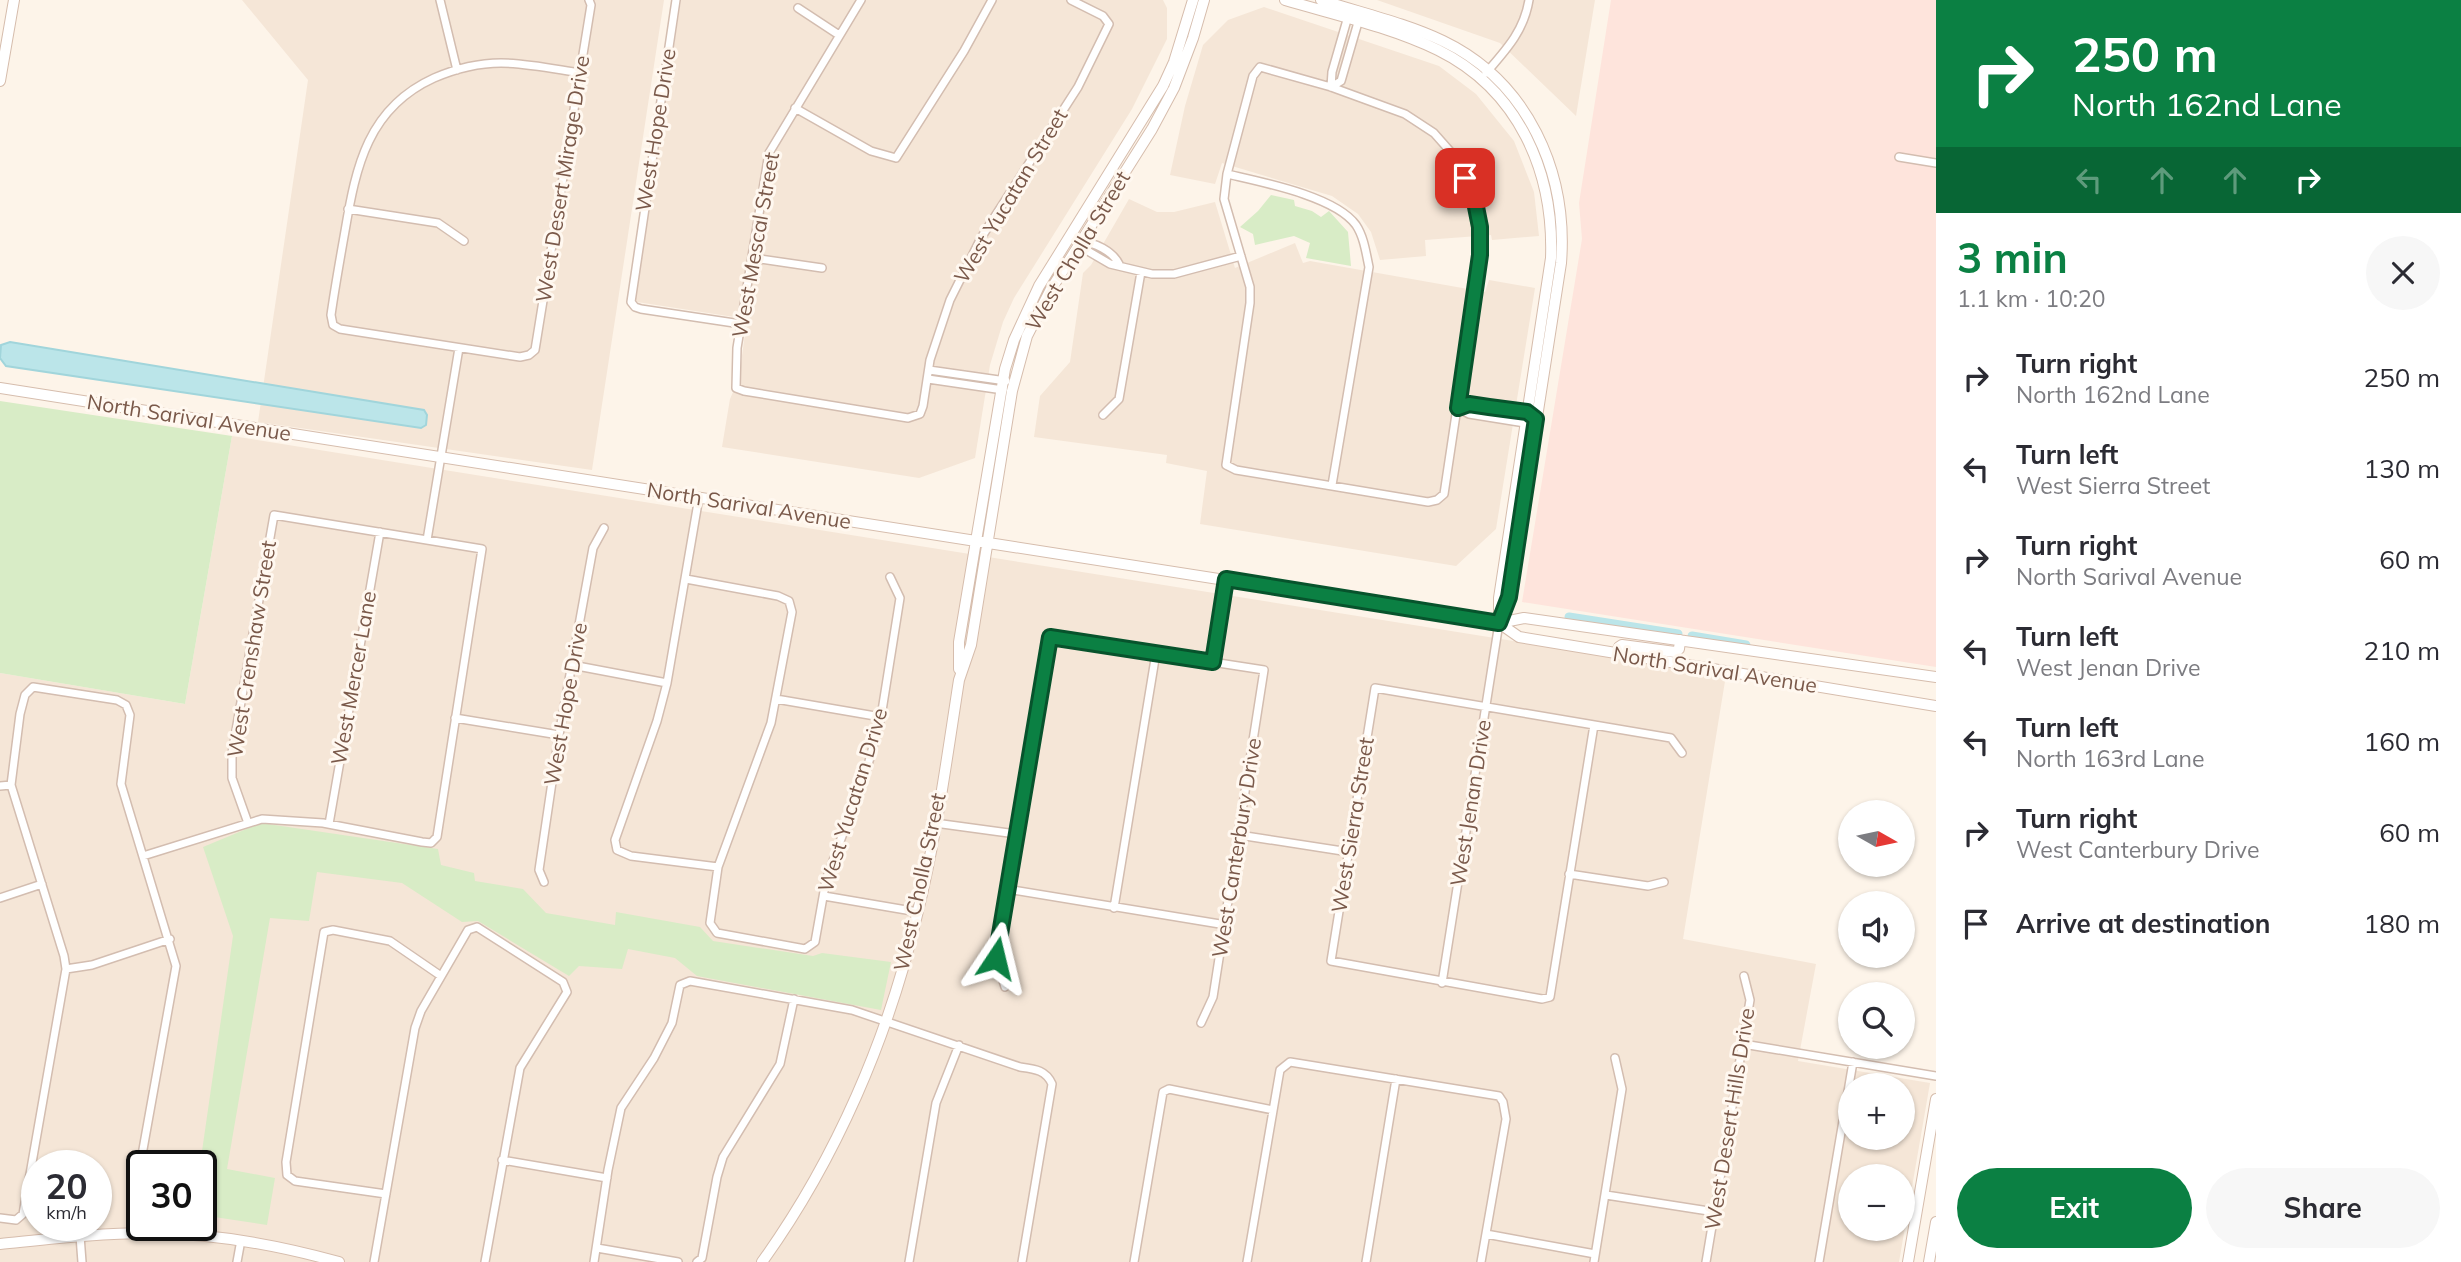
<!DOCTYPE html>
<meta charset="utf-8">
<style>
:root{--surface:#fff;--page:#f7f7f7;--text:#2b2b33;--muted:#7c7c81;--accent:#0b8043}
body{margin:0;font-family:Mulish,sans-serif;background:var(--page);color:var(--text);height:100vh;display:flex;flex-direction:column;font-size:26px;white-space:nowrap}
*{box-sizing:border-box;margin:0}
p{font-size:23px;color:var(--muted)}
.icon{flex:none;width:38px;height:38px;fill:none;stroke:currentColor;stroke-width:2;stroke-linecap:round;stroke-linejoin:round}
.map{position:relative;flex:1;overflow:hidden}
.sheet{display:flex;flex-direction:column;background:var(--surface);width:525px}
.sheet>*{flex:none}
.hud{background:#0b8043;color:#fff;overflow:hidden}
.needle{width:46px;rotate:99deg}
.controls{position:absolute;left:1838px;top:800px;display:grid;gap:14px}
.controls a{display:grid;place-items:center;width:77px;height:77px;border-radius:50%;background:var(--surface);box-shadow:0 2px 5px #0004;font-size:35px}
.speed{position:absolute;left:21px;top:1150px;display:flex;gap:14px;font-size:35px;font-weight:700;text-align:center}
.speed>*{display:grid;place-content:center;width:91px;height:91px;border-radius:50%;background:var(--surface);box-shadow:0 2px 5px #0004;line-height:1}
.speed small{font-size:18px;font-weight:400}
.speed .limit{border:4px solid #111;border-radius:10px;background:#fff;color:#111}
.pin{position:absolute;display:grid;place-items:center;width:60px;height:60px;color:#fff;margin:-30px;border-radius:14px;box-shadow:0 4px 10px #0006}
.me{position:absolute;width:77px;margin:-38px;rotate:10deg;stroke-linejoin:round;filter:drop-shadow(0 0 5px #0008)}
.turn{display:flex;align-items:center;gap:24px;height:147px;padding:0 21px;font-size:32px}
.turn .icon{width:91px;height:91px;stroke-width:2.5}
.turn b{display:block;font-size:49px;line-height:60px}
.lanes{display:flex;align-items:center;height:66px;padding:0 21px;background:#0003;justify-content:center;gap:35px;direction:ltr}
.lanes .off{opacity:.35}
.round{display:grid;place-items:center;flex:none;width:74px;height:74px;border-radius:37px;background:var(--page)}
.overview{display:flex;align-items:center;justify-content:space-between;height:119px;padding:0 21px}
h1{font-size:42px;font-weight:700;line-height:52px;color:var(--accent)}
.action{display:flex;gap:14px;margin-top:auto;padding:14px 21px}
.action a{flex:1;height:80px;border-radius:42px;background:var(--accent);color:#fff;font-size:28px;font-weight:700;line-height:80px;text-align:center}
.action a+a{background:var(--page);color:var(--text)}
ul{padding:0;list-style:none}
li{display:flex;align-items:center;gap:21px;height:91px;padding:0 21px}
li div{flex:1}
li b{display:block;font-size:26px}
li em{font-style:normal}
main{display:flex;flex:1;min-height:0}
.map>svg:first-child{display:block}
.residential{fill:#f5e6d7;fill-rule:evenodd}
.commercial{fill:#fee4dc}
.green{fill:#d8ecc6}
.water{fill:#bbe5e9;stroke:#a1d5db;stroke-width:2}
.lines{fill:none;stroke-linecap:round;stroke-linejoin:round}
.canal{stroke:#bbe5e9;stroke-width:9}
.street-casing{stroke:#d3bdb0;stroke-width:10}
.secondary-casing{stroke:#d6bdad;stroke-width:12}
.street{stroke:#fff;stroke-width:7}
.secondary{stroke:#fff;stroke-width:10}
.route-casing{stroke:#07532c;stroke-width:18}
.route{stroke:#0b8043;stroke-width:12}
.labels{text-anchor:middle;stroke-width:6;stroke-linejoin:round;paint-order:stroke}
.street-label{font-size:21px;fill:#7a594a;stroke:#fff8f0}
</style>
<main>
<div class="map">
<svg width="1936" height="1262" viewBox="0 0 1936 1262">
<rect width="100%" height="100%" fill="#fdf4e9"/>
<path class="residential" d="M242 0H664L592 470 258 422 308 80Z
M681 0H1163L1167 8V39L1132 109 1014 298 1003 322 990 365 975 458 919 478 722 447 730 399 739 378 747 319 637 302 635 299Z
M1377 0H1595L1576 116 1500 43Z
M1264 7 1439 66 1476 94 1514 141 1534 192 1539 236 1492 240 1491 235 1425 240 1426 256 1380 260 1371 232 1358 214 1332 196 1222 163 1215 184 1170 175 1185 106 1203 45 1228 20Z
M1129 199 1157 212H1174L1215 202 1235 268 1295 243 1303 263 1310 261 1485 292 1489 280 1535 288 1496 529 1456 566 1200 524 1207 471 1166 463 1167 455 1034 437 1040 396 1070 362 1083 273 1091 265Z
M232 436 1726 675 1683 939 1816 964 1798 1061 1930 1083 1899 1262H0V673L185 704ZM1850 1085H1902V1138H1850ZM37 1166H96V1225H37ZM142 1166H201V1225H142ZM1850 1176H1902V1228H1850Z"/>
<path class="commercial" d="M1611 0H1936V667L1522 602 1582 239 1579 203Z"/>
<path class="green" d="M1271 195 1294 200 1295 206 1312 211 1321 217 1329 211 1348 232 1351 266 1306 258 1310 243 1294 236 1255 245 1253 234 1240 227 1258 211Z
M0 401 232 436 185 704 0 673Z
M261 823 438 849 441 865 474 873 475 881 523 889 546 913 615 925 616 912 700 927 713 941 813 956 822 953 891 962 881 1010 697 976 675 958 628 949 622 969 579 966 569 976 478 921 462 922 402 883 317 872 309 921 270 918 227 1169 275 1178 267 1225 201 1215 200 1165 233 936 203 847Z"/>
<path class="water" d="M10 342 424 410 427 415 426 425 421 428 6 366 0 358 1 345Z"/>
<g class="lines">
<path class="canal" d="M1569 617 1678 634
M1692 636 1746 645"/>
<g class="street-casing">
<path id="street" d="M440 0 457 70
M676 0 631 302 635 307 641 309 741 324
M861 0 769 153 737 348 736 388 744 391 908 418 920 414 923 406 930 360 950 300 981 238 1078 87 1109 24 1103 16 1071 0
M798 8 839 35
M1260 67 1331 87 1405 114 1434 133 1457 159 1474 197 1481 227 1480 255 1444 494 1437 500 1428 502 1236 470 1226 465 1250 303V287L1224 199 1227 174 1253 76Z
M580 73C554 69 527 63 501 63 478 63 455 69 434 78 368 108 356 166 345 231 340 259 335 287 331 315L333 325 340 329 520 357 529 355 535 350 591 5 589 0
M1486 73C1506 50 1524 31 1529 0
M1331 87 1341 81 1359 19
M1331 87 1332 72 1349 13
M795 108 871 151 896 158 964 51 992 0
M1899 157 1936 163
M1227 174C1261 182 1335 196 1356 225 1364 237 1366 253 1369 267L1332 485
M348 209 438 223 464 241
M1078 240 1086 250 1110 264 1152 274H1174L1241 256
M1080 242C1094 241 1113 252 1119 264
M753 258 822 268
M929 370 1006 381
M928 379 1003 390
M1458 408 1470 404 1527 412 1530 415
M1458 408 1469 414 1525 423 1529 422
M1103 415 1119 399 1141 272
M699 497 667 683 657 721 615 840 617 850 631 856 718 867
M427 540 459 348
M686 579 778 596 789 601 792 612 771 723 718 867 710 923 717 933 805 949 815 942 826 880 868 765 881 717 900 598 890 577
M1213 662 1226 579
M572 665 667 683
M776 699 881 717
M455 718 559 735
M1594 725 1550 997 1542 999 1331 961 1375 688 1671 738 1682 753
M0 786 11 785
M935 823 1016 834
M329 824 380 532
M1239 835 1349 852
M143 856 262 819 323 823 422 842 431 843 437 837 482 549 274 515 232 753V778L248 823
M1569 874 1648 886 1664 882
M544 882 539 870 559 735 593 548 604 528
M1007 889 1226 925
M824 896 918 912
M0 898 42 884
M1114 908 1156 653
M66 969 92 965 170 939
M1442 983 1499 623
M1005 987 996 958 1050 637 1264 670 1213 997 1201 1023
M1743 1044 1936 1076
M502 1160 607 1178
M386 1194 295 1181 287 1175 286 1162 324 932 333 930 390 941 441 976
M1606 1195 1715 1212
M0 1218 16 1220 23 1214 66 969 64 956 11 785 20 714 25 695 33 687 117 700 126 705 130 715 121 784 176 966 133 1205 132 1233
M1486 1234 1595 1254
M80 1236 82 1262
M597 1248 678 1262
M237 1262 241 1240
M374 1262 415 1028 421 1011 468 930 477 927 563 982 567 992 520 1068 485 1262
M594 1262 608 1170 621 1108 654 1058 672 1023 680 985 690 981 852 1010 1020 1067C1035 1069 1046 1070 1052 1084L1022 1262
M697 1262 702 1258 717 1177 723 1157 780 1064 794 999
M909 1262 936 1103 959 1045
M1134 1262 1163 1092 1169 1089 1273 1110
M1247 1262 1280 1070 1290 1062 1499 1096 1503 1102 1506 1119 1481 1262
M1366 1262 1396 1079
M1594 1262 1622 1089 1615 1058
M1706 1262 1750 1000 1744 976
M1819 1262 1853 1062"/>
</g>
<g class="secondary-casing">
<path id="secondary" d="M1285 0C1336 15 1390 27 1438 50 1519 90 1554 172 1551 258L1499 598V623
M1321 0C1361 13 1405 23 1443 41 1528 82 1568 172 1561 263L1509 597 1501 616
M0 81 14 0
M0 388 1499 623 1524 618 1936 677
M1499 623 1519 637 1936 706
M1617 653 1619 647 1622 645 1675 652 1679 649 1680 640
M959 669V642L976 541 1005 369 1014 340 1039 286 1163 86 1174 62 1193 0
M0 1244C50 1239 100 1233 149 1233 215 1233 277 1245 339 1262
M762 1262C836 1159 888 1038 917 915 936 840 947 757 959 680L971 645 1012 391 1027 336 1050 291 1152 129 1174 88 1193 38 1204 0
M1908 1262 1936 1099
M1929 1262 1936 1222"/>
</g>
<use href="#street" class="street"/>
<use href="#secondary" class="secondary"/>
</g>
<g class="lines">
<g class="route-casing">
<path id="route" d="M996 958 1050 637 1213 662 1226 579 1499 623 1509 597 1536 419 1527 412 1489 407 1469 404 1458 408 1480 255V227L1474 197 1465 178"/>
</g>
<use href="#route" class="route"/>
</g>
<g class="labels">
<g class="street-label">
<text transform="translate(656 130) rotate(-81)" y="7">West Hope Drive</text>
<text transform="translate(563 179) rotate(-81)" y="7">West Desert Mirage Drive</text>
<text transform="translate(1011 196) rotate(-59)" y="7">West Yucatan Street</text>
<text transform="translate(756 245) rotate(-80)" y="7">West Mescal Street</text>
<text transform="translate(1078 251) rotate(-59)" y="7">West Cholla Street</text>
<text transform="translate(189 418) rotate(9)" y="7">North Sarival Avenue</text>
<text transform="translate(749 506) rotate(9)" y="7">North Sarival Avenue</text>
<text transform="translate(252 649) rotate(-81)" y="7">West Crenshaw Street</text>
<text transform="translate(1715 670) rotate(9)" y="7">North Sarival Avenue</text>
<text transform="translate(354 678) rotate(-80)" y="7">West Mercer Lane</text>
<text transform="translate(566 704) rotate(-80)" y="7">West Hope Drive</text>
<text transform="translate(853 800) rotate(-73)" y="7">West Yucatan Drive</text>
<text transform="translate(1471 803) rotate(-81)" y="7">West Jenan Drive</text>
<text transform="translate(1353 825) rotate(-81)" y="7">West Sierra Street</text>
<text transform="translate(1237 848) rotate(-81)" y="7">West Canterbury Drive</text>
<text transform="translate(920 882) rotate(-78)" y="7">West Cholla Street</text>
<text transform="translate(1730 1119) rotate(-81)" y="7">West Desert Hills Drive</text>
</g>
</g>
</svg>
<div class="controls">
<a><svg class="needle" viewBox="-14 -14 28 28"><path d="M0-13l5 13h-10z" fill="#e53935"/><path d="M0 13l5-13h-10z" fill="#7c7c81"/></svg></a>
<a><svg class="icon" aria-label="sound" viewBox="0 0 24 24"><path d="M4 9h4l5-4v14l-5-4H4zM17 9q2 3 0 6"/></svg></a>
<a><svg class="icon" aria-label="search" viewBox="0 0 24 24"><circle cx="10" cy="10" r="6"/><path d="M15 15l6 6"/></svg></a>
<a>+</a>
<a>−</a>
</div>
<div class="speed"><div>20<small>km/h</small></div><div class="limit">30</div></div>
<div class="pin" style="left:1465px;top:178px;background:#d93025"><svg class="icon" aria-label="arrive" viewBox="0 0 24 24"><path d="M6 21V4h12l-3 4 3 4H6"/></svg></div>
<svg class="me" style="left:996px;top:958px" viewBox="-20 -20 40 40"><path d="M0-17L14 15 0 8-14 15z" fill="#0b8043" stroke="#fff" stroke-width="4"/></svg>
</div>
<section class="sheet">
<div class="hud">
<div class="turn"><svg class="icon" aria-label="right" viewBox="0 0 24 24"><path d="M7 20v-9h11M14 6l5 5-5 5"/></svg><div><b>250 m</b>North 162nd Lane</div></div>
<div class="lanes"><svg class="icon off" aria-label="left" viewBox="0 0 24 24"><path d="M17 20v-9H6M10 6l-5 5 5 5"/></svg><svg class="icon off" aria-label="ahead" viewBox="0 0 24 24"><path d="M12 20V5M6 11l6-6 6 6"/></svg><svg class="icon off" aria-label="ahead" viewBox="0 0 24 24"><path d="M12 20V5M6 11l6-6 6 6"/></svg><svg class="icon" aria-label="right" viewBox="0 0 24 24"><path d="M7 20v-9h11M14 6l5 5-5 5"/></svg></div>
</div>
<div class="overview"><div><h1>3 min</h1><p>1.1 km · 10:20</p></div><a class="round"><svg class="icon" aria-label="close" viewBox="0 0 24 24"><path d="M6 6l12 12M18 6L6 18"/></svg></a></div>
<ul>
<li><svg class="icon" aria-label="right" viewBox="0 0 24 24"><path d="M7 20v-9h11M14 6l5 5-5 5"/></svg><div><b>Turn right</b><p>North 162nd Lane</p></div><em>250 m</em></li>
<li><svg class="icon" aria-label="left" viewBox="0 0 24 24"><path d="M17 20v-9H6M10 6l-5 5 5 5"/></svg><div><b>Turn left</b><p>West Sierra Street</p></div><em>130 m</em></li>
<li><svg class="icon" aria-label="right" viewBox="0 0 24 24"><path d="M7 20v-9h11M14 6l5 5-5 5"/></svg><div><b>Turn right</b><p>North Sarival Avenue</p></div><em>60 m</em></li>
<li><svg class="icon" aria-label="left" viewBox="0 0 24 24"><path d="M17 20v-9H6M10 6l-5 5 5 5"/></svg><div><b>Turn left</b><p>West Jenan Drive</p></div><em>210 m</em></li>
<li><svg class="icon" aria-label="left" viewBox="0 0 24 24"><path d="M17 20v-9H6M10 6l-5 5 5 5"/></svg><div><b>Turn left</b><p>North 163rd Lane</p></div><em>160 m</em></li>
<li><svg class="icon" aria-label="right" viewBox="0 0 24 24"><path d="M7 20v-9h11M14 6l5 5-5 5"/></svg><div><b>Turn right</b><p>West Canterbury Drive</p></div><em>60 m</em></li>
<li><svg class="icon" aria-label="arrive" viewBox="0 0 24 24"><path d="M6 21V4h12l-3 4 3 4H6"/></svg><div><b>Arrive at destination</b></div><em>180 m</em></li>
</ul>
<div class="action"><a>Exit</a><a>Share</a></div>
</section>
</main>
